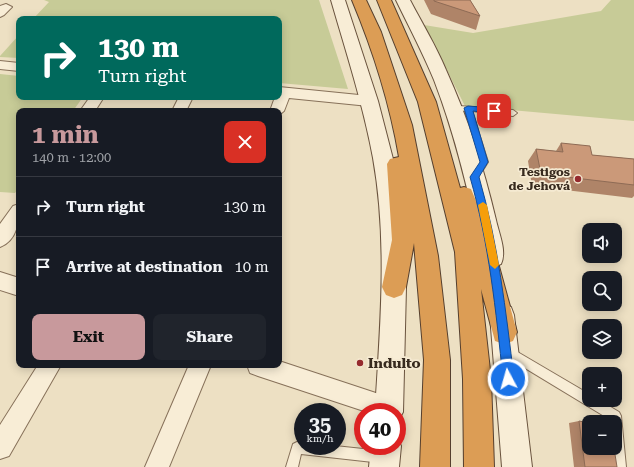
<!DOCTYPE html>
<meta charset="utf-8">
<style>
:root{--surface:#171b24;--page:#20242c;--text:#f1f3f6;--muted:#9ea1a6;--line:#363941;--accent:#c8999c}
body{margin:0;font-family:"Roboto Serif",serif;background:var(--page);color:var(--text);height:100vh;display:flex;flex-direction:column;font-size:15px;white-space:nowrap}
*{box-sizing:border-box;margin:0}
p{font-size:13px;color:var(--muted)}
.icon{flex:none;width:22px;height:22px;fill:none;stroke:currentColor;stroke-width:2;stroke-linecap:round;stroke-linejoin:round}
.map{position:relative;flex:1;overflow:hidden}
.panel{position:absolute;left:16px;top:108px;width:266px;height:260px;display:flex;flex-direction:column;background:var(--surface);border-radius:8px;box-shadow:0 2px 10px #0003}
.panel>*{flex:none}
.hud{position:absolute;left:16px;top:16px;width:266px;height:84px;border-radius:8px;box-shadow:0 2px 10px #0003;background:#00695c;color:#fff;overflow:hidden}
.fabs{position:absolute;left:582px;top:223px;display:grid;gap:8px}
.fabs a{display:grid;place-items:center;width:40px;height:40px;border-radius:8px;background:var(--surface);box-shadow:0 2px 10px #0003;font-size:20px}
.speed{position:absolute;left:294px;top:403px;display:flex;gap:8px;font-size:20px;font-weight:700;text-align:center}
.speed>*{display:grid;place-content:center;width:52px;height:52px;border-radius:50%;background:var(--surface);box-shadow:0 2px 10px #0003;line-height:1}
.speed small{font-size:10px;font-weight:400}
.speed .limit{border:6px solid #d22;background:#fff;color:#111}
.pin{position:absolute;display:grid;place-items:center;width:34px;height:34px;color:#fff;margin:-17px;border-radius:8px;box-shadow:0 2px 6px #0006}
.me{position:absolute;width:44px;margin:-22px;rotate:354deg;stroke-linejoin:round;filter:drop-shadow(0 0 3px #0008)}
.turn{display:flex;align-items:center;gap:14px;height:84px;padding:0 16px;font-size:18px}
.turn .icon{width:52px;height:52px;stroke-width:2.5}
.turn b{display:block;font-size:28px;line-height:34px}
.round{display:grid;place-items:center;flex:none;width:42px;height:42px;border-radius:8px;background:var(--page)}
.headline{display:flex;align-items:center;justify-content:space-between;height:68px;padding:0 16px}
h1{font-size:24px;font-weight:700;line-height:30px;color:var(--accent)}
.button{display:flex;gap:8px;margin-top:auto;padding:8px 16px}
.button a{flex:1;height:46px;border-radius:8px;background:var(--accent);color:#111;font-size:16px;font-weight:700;line-height:46px;text-align:center}
.button a+a{background:var(--page);color:var(--text)}
ul{padding:0;list-style:none}
li{display:flex;align-items:center;gap:12px;height:60px;padding:0 16px;border-top:1px solid var(--line)}
li div{flex:1}
li b{display:block;font-size:15px}
li em{font-style:normal}
.map>svg:first-child{display:block}
.green{fill:#c7cb97}
.lines{fill:none;stroke-linecap:round;stroke-linejoin:round}
.lane-casing{stroke:#87715a;stroke-width:2}
.street-casing{stroke:#87715a;stroke-width:2}
.secondary-casing{stroke:#69523d;stroke-width:2}
.highway-casing{stroke:#553f2e;stroke-width:2}
.lane{fill:#f8edd6;fill-rule:evenodd}
.street{fill:#f8edd6;fill-rule:evenodd}
.secondary{fill:#f8edd6;fill-rule:evenodd}
.highway{fill:#dc9d55;fill-rule:evenodd}
.wall{fill:#af8468}
.building{fill:#cb9979;stroke:#8e6b55}
.route{fill:#1a73e8;stroke:#114b97}
.slow{fill:#f59e0b}
.poi-dot{fill:#962b2e;stroke:#f5ead2;stroke-width:1.5}
.labels{text-anchor:middle;stroke-width:3.5;stroke-linejoin:round;paint-order:stroke}
.poi-label{font-size:12px;font-weight:bold;fill:#372a1e;stroke:#f5ead2;text-anchor:end}
.near-poi-label{font-size:14px;font-weight:bold;fill:#372a1e;stroke:#f5ead2;text-anchor:start}
</style>
<div class="map">
<svg width="634" height="467" viewBox="0 0 634 467">
<rect width="100%" height="100%" fill="#ede0c3"/>
<path class="green" d="M44 0H319L348 89 279 83V19H33L49 2Z
M611 0H634V121L465 106 424 25 473 33 601 11Z
M19 35V58L0 57V56Z
M0 74 19 76V97H83L73 111H19V188L15 193 0 192Z"/>
<g class="lines">
<g class="lane-casing">
<path id="lane" d="M459 106 513 110 517 113 513 116 472 111 488 162 478 178 475 179 471 176 480 162 465 111 459 110Z
M509 347 589 394V400H599L619 412 621 416 626 467H614L612 448H615V422H610L609 419 505 356 504 352 505 348Z
M297 442 303 443V446H335L382 451 386 453 388 457 386 461 382 463 301 454 298 467H286L293 444Z"/>
</g>
<g class="street-casing">
<path id="street" d="M6 4 12 7 4 15 0 17V6Z
M0 61 19 63V71L0 69Z
M279 87 369 96 374 98 376 101 374 104 369 106 289 98 284 111 279 115V111H270L275 97H279Z
M90 97H104L95 111H80Z
M179 97H193L186 111H172Z
M19 204C19 220 18 240 0 247V224L13 206Z
M0 272 19 278V296L0 290Z
M279 361 397 400 400 408 397 416V412H367L258 376 250 373 247 365H279Z
M38 365H61L9 456 0 459V425Z
M189 365H211L169 467H145Z"/>
</g>
<g class="secondary-casing">
<path id="secondary" d="M331 0H345L378 101 393 159 403 232 406 287 403 412 397 423V412H375C380 328 388 242 373 158 363 104 346 52 331 0Z
M396 0H410C422 23 436 46 446 70 468 118 484 169 496 220 499 234 507 251 501 264L493 267 485 264 482 257C470 197 456 137 434 80 423 53 409 27 396 0Z
M502 303 511 307 514 315 532 467H502L490 315 493 307Z
M397 437 401 446 399 467H369L371 446H397Z"/>
</g>
<g class="highway-casing">
<path id="highway" d="M352 0H366L381 32 412 125 438 256 450 360V467H420L424 360 414 243 406 287 402 295 394 298 386 295 382 287 392 240 387 164 390 159 399 157C390 104 373 50 352 0Z
M377 0H391L436 102 460 188 464 187 471 189 491 237 517 332 513 341 504 344 495 341 481 289 491 379 494 467H464L463 379 455 252 418 102Z"/>
</g>
<use href="#lane" class="lane"/>
<use href="#street" class="street"/>
<use href="#secondary" class="secondary"/>
<use href="#highway" class="highway"/>
</g>
<path class="wall" d="M424 0H470L480 16 476 30 431 14Z
M561 143 592 155 634 159V196L632 198 532 186 528 161 536 149 556 151Z
M579 421 617 467H574L569 423Z"/>
<path class="building" d="M434 0H470L480 16 434 1Z
M561 143 590 146 592 155 634 159V185L541 174 536 149 563 152Z
M579 421 589 423V448H614L617 467H585Z"/>
<path class="route" d="M468 106 494 108 498 111 494 114 473 111 488 162 479 177C498 243 506 311 514 379L512 383 508 385 505 383 503 379C496 311 489 243 470 177L480 162 464 108Z"/>
<path class="slow" d="M483 202 487 205 499 265 495 269 490 265 478 205Z"/>
<g class="poi-dot">
<circle cx="578" cy="179" r="4"/>
<circle cx="360" cy="363" r="4"/>
</g>
<g class="labels">
<g class="poi-label">
<text x="570" y="176">Testigos<tspan x="570" dy="14">de Jehová</tspan></text>
</g>
<g class="near-poi-label">
<text x="368" y="368">Indulto</text>
</g>
</g>
</svg>
<div class="fabs">
<a><svg class="icon" aria-label="sound" viewBox="0 0 24 24"><path d="M4 9h4l5-4v14l-5-4H4zM17 9q2 3 0 6"/></svg></a>
<a><svg class="icon" aria-label="search" viewBox="0 0 24 24"><circle cx="10" cy="10" r="6"/><path d="M15 15l6 6"/></svg></a>
<a><svg class="icon" aria-label="layers" viewBox="0 0 24 24"><path d="M12 4l9 5-9 5-9-5zM3 14l9 5 9-5"/></svg></a>
<a>+</a>
<a>−</a>
</div>
<div class="speed"><div>35<small>km/h</small></div><div class="limit">40</div></div>
<div class="pin" style="left:494px;top:111px;background:#d93025"><svg class="icon" aria-label="arrive" viewBox="0 0 24 24"><path d="M6 21V4h12l-3 4 3 4H6"/></svg></div>
<svg class="me" style="left:508px;top:379px" viewBox="-20 -20 40 40"><circle r="17" fill="#1a73e8" stroke="#fff" stroke-width="3"/><path d="M0-11L8 9 0 5-8 9z" fill="#fff"/></svg>
<div class="hud">
<div class="turn"><svg class="icon" aria-label="right" viewBox="0 0 24 24"><path d="M7 20v-9h11M14 6l5 5-5 5"/></svg><div><b>130 m</b>Turn right</div></div>
</div>
<section class="panel">
<div class="headline"><div><h1>1 min</h1><p>140 m · 12:00</p></div><a class="round" style="background:#d93025;color:#fff"><svg class="icon" aria-label="close" viewBox="0 0 24 24"><path d="M6 6l12 12M18 6L6 18"/></svg></a></div>
<ul>
<li><svg class="icon" aria-label="right" viewBox="0 0 24 24"><path d="M7 20v-9h11M14 6l5 5-5 5"/></svg><div><b>Turn right</b></div><em>130 m</em></li>
<li><svg class="icon" aria-label="arrive" viewBox="0 0 24 24"><path d="M6 21V4h12l-3 4 3 4H6"/></svg><div><b>Arrive at destination</b></div><em>10 m</em></li>
</ul>
<div class="button"><a>Exit</a><a>Share</a></div>
</section>
</div>
